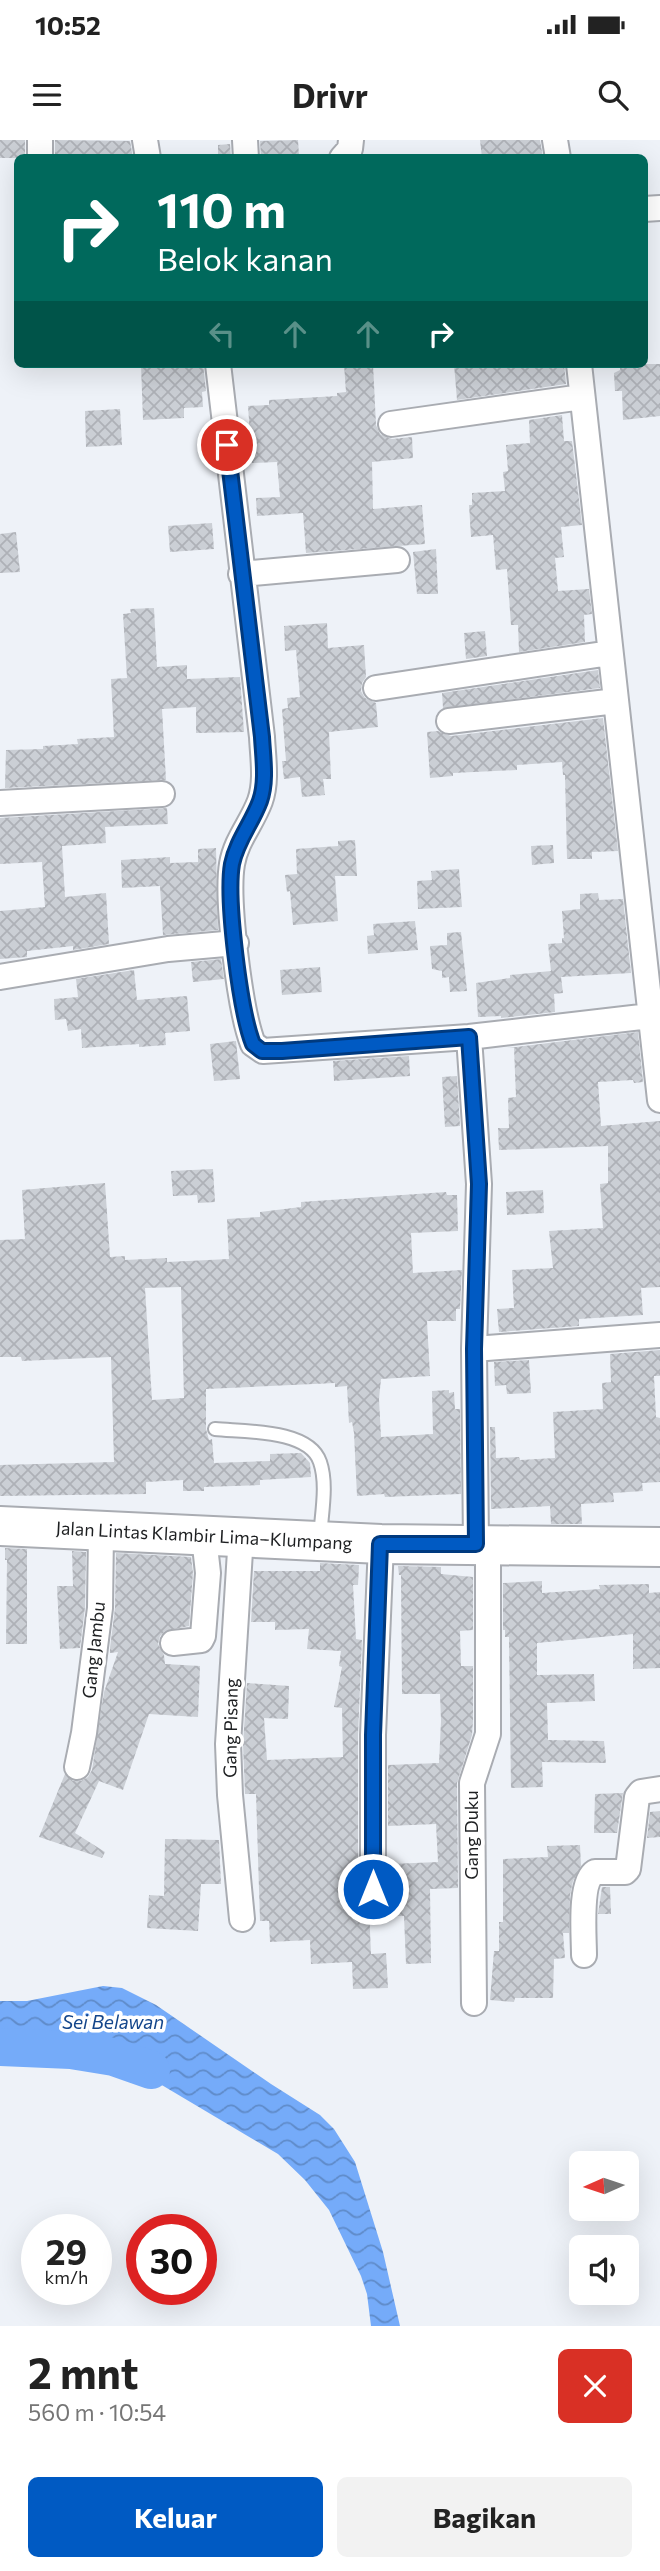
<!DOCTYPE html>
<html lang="id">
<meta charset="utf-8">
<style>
:root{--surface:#fff;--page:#f2f2f2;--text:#222;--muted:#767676;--accent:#005ac3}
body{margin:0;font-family:Commissioner,sans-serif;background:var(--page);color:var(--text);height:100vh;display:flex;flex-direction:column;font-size:26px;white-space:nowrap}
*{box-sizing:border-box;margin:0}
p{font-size:23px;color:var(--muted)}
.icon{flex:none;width:38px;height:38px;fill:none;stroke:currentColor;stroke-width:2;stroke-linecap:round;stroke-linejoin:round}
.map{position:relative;height:2186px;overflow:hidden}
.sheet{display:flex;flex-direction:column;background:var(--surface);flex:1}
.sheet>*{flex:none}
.hud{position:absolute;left:14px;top:14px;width:634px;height:214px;border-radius:10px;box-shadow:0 7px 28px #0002;background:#00695c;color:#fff;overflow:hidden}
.needle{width:46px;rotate:267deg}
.fabs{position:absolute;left:569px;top:2011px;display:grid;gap:14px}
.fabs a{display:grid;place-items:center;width:70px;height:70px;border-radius:10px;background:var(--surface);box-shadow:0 7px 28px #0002;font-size:35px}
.speed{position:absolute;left:21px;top:2074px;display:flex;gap:14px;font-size:35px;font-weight:700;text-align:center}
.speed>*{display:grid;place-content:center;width:91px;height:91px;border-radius:50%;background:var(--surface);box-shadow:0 7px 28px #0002;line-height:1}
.speed small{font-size:18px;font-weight:400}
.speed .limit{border:10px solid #d22;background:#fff;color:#111}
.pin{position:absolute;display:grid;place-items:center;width:60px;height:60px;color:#fff;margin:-30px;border:4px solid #fff;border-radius:50%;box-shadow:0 2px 7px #0007}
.me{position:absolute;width:77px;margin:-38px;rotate:0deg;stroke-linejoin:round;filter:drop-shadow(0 0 5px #0008)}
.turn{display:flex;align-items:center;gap:24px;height:147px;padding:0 28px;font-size:32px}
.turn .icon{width:91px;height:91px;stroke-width:2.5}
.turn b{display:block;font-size:49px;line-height:60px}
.lanes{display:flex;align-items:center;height:66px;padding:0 28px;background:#0003;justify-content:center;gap:35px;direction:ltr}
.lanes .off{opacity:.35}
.round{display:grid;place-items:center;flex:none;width:74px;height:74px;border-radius:10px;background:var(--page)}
.headline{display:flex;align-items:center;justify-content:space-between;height:119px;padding:0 28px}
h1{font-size:42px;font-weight:700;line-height:52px}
.button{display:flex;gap:14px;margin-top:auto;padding:14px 28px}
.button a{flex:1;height:80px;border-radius:10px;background:var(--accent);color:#fff;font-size:28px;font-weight:700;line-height:80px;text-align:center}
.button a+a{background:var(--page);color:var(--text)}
.status{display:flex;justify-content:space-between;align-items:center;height:49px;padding:0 35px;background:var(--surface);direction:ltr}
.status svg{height:19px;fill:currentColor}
header{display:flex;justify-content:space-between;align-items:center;height:91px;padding:0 28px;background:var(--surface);font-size:32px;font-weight:700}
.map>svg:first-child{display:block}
.water{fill:url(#water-waves)}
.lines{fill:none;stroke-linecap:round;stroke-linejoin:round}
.river{stroke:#75abf9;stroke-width:38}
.building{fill:url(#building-cross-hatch);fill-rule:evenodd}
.service-casing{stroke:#a9acb2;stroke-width:16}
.minor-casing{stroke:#a9acb2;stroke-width:28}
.primary-casing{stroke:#a9acb2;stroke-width:42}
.service{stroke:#fff;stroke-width:12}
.minor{stroke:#fff;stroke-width:24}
.primary{stroke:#fff;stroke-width:38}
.route-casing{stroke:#003a7f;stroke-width:18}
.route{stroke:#005ac3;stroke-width:12}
.labels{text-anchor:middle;stroke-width:7;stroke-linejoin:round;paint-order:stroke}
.street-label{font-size:18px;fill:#1d1f21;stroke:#fff}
.water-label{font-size:19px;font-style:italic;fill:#14468b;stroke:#fff}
</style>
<div class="status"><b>10:52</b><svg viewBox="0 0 49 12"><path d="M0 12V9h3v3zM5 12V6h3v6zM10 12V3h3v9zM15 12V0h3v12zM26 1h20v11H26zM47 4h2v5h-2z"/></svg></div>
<header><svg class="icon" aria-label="menu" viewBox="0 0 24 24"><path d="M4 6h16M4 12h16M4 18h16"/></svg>Drivr<svg class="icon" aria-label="search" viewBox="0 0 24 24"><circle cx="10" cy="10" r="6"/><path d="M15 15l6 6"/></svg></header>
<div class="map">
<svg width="660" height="2186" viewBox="0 0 660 2186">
<defs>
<pattern id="water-waves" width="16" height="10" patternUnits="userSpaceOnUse" patternTransform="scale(1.75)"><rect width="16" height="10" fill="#75abf9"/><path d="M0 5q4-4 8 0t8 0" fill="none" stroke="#5f8bc9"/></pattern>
<pattern id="building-cross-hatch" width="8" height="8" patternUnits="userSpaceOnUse" patternTransform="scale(1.75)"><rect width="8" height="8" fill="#cbcfd5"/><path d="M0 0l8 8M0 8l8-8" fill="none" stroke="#aeb1b7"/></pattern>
</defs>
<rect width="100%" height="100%" fill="#eef2f8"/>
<path class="water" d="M103 1846 122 1848 156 1865 271 1944 320 1975 334 1989 355 2022 383 2112 400 2186H371L367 2154 361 2136 329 2070 305 2040 278 2014 155 1941 103 1916 68 1905 0 1898V1861H27Z"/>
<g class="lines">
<path class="river" d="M0 1907 71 1910 114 1917 151 1930"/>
</g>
<path class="building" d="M0 0H25V18H0Z
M55 0 130 1 133 18H55Z
M298 0 299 16 261 18 260 1Z
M480 0H540L543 18H482Z
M230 4 231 18H218V5Z
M203 224 206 251 202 252 203 267 184 268V278L143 280 141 225Z
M344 224H373L376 285 380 294 392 299 412 297 413 318 372 322 373 369 422 365 425 404 306 413 303 373 257 376 256 358 280 357 277 322 252 323 248 266 269 265V260L337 256V253L346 252Z
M454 224H564L566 244 457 260Z
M620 224H660V276L623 280 622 251H615L614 233 620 230Z
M120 269 122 305 86 307 85 271Z
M562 275 564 301H572L582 385 561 387 564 417 555 418 558 451 589 449 592 474 584 475 585 502 519 512 518 485H511L507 429 496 430 493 395 471 397 469 365H472V353L505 351 503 332 508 331 506 305 530 303 529 280Z
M212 383 214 409 170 412 168 386Z
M16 392 20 432 0 433V394Z
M436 409 438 454H417L413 412Z
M154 468 157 527 187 525V539L240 537 244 592 196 593V567L162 569 166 640 5 648 6 610 43 609V606L78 604 77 599 114 597 111 539 127 538 123 474 131 473 130 469Z
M327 483 328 508 364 505 366 537 362 543 361 551 365 558 376 563 378 587 329 592 331 639H323L325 655 302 657 300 637 284 639 282 621H286L282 569 288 568 287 558 300 557 296 510 285 511 284 486Z
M485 491 487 516 466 519 464 493Z
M598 530 600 548 443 568 442 553Z
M603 578 618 711 592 712V719H567L565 635H563L562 622 517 625V630L453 633V636L430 638 427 592 438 591 451 596Z
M167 668 168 684 105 687 106 703 62 706 65 757 106 753 109 804 73 810V806L27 811V817L0 819V771L45 767 42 722 0 724V678Z
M355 700 357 736H335L338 781 293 785 290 751 287 752 285 735 297 734 296 709 338 706V701Z
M553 705 554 723 532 725 531 706Z
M216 708 218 790 163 795 160 746 122 748 121 720 170 717V723L198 722V709Z
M459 729 462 767 418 769 417 741 432 740 431 731Z
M598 753 599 760 623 759 631 833 561 837 563 853 554 854 555 872 501 878V876L478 877 476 843 510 838V835L551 831 548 804 562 803V798H564L562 771 580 769V754Z
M415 781 418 810 368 814 367 796 374 795 373 784Z
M461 792 467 851 450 852 449 837 442 838V831L432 829 430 806 447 805V793Z
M221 819 224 839 193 842 191 822Z
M320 827 322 852 282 855 280 830Z
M134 830 137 860 187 856 190 891 165 893 166 905 139 907V904L82 908 81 889 68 891 66 879 55 880 54 859 78 857 76 839Z
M638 892 643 942 634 943 633 940 598 942 601 986 660 981V1147L641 1148 643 1175 579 1179V1186L499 1192 497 1169 514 1168 512 1130 553 1128 549 1091 603 1088 600 1044 608 1043V1006L499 1010 498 988H509L508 958 516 957 514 908H507Z
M236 901 240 939 214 941 210 904Z
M409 916 410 936 334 941 333 921Z
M457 936 460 986 445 987 442 937Z
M213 1029 215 1062 198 1063 197 1055 173 1056 171 1031Z
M105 1043 110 1117 125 1116V1120L167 1118V1122L229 1119 227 1079 260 1077V1072L301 1067V1062L446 1052 447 1055H457L458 1091 411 1093 413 1133 462 1130 460 1169H456V1181H427L430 1236 381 1239 379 1259 381 1297 433 1294 432 1251 449 1250V1253L454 1252 455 1269H460L461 1354 385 1357 384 1354 357 1356 354 1293 352 1282 349 1283 347 1246 335 1247V1243L206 1249V1289L209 1300 212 1299 214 1323 270 1321V1314L301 1313 310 1323 311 1337 260 1340V1345L204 1347V1351H183V1340L146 1342V1354L0 1356V1325L114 1322 111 1217 22 1221 21 1217H0V1100L25 1099 22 1050ZM181 1147 184 1258 152 1260 145 1148Z
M543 1050 544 1073 507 1075 506 1052Z
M660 1210V1236H654L656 1277 660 1278V1342L642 1343 643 1351 613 1353 614 1362 581 1364 582 1384H551L550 1366 491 1369 490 1287H495L496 1318 519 1317 520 1320 555 1318 553 1272 603 1269 602 1243 611 1242 610 1214Z
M529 1220 531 1253 507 1254 506 1245 495 1246 494 1222Z
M5 1408 27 1409V1504H6L7 1420H5Z
M72 1411 86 1412 85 1467 80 1508 60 1509 57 1446H73Z
M116 1413 191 1417 193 1433 189 1486 165 1491 160 1496 158 1504 164 1515 165 1524 200 1526 198 1577 149 1574 123 1650 99 1641 75 1693 105 1712 102 1718 39 1697 65 1634 73 1641H81L88 1637 92 1630 104 1552 118 1512 110 1513V1508L115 1468Z
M320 1423 359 1425 358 1445H353L356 1499 362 1500 358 1595V1733L343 1734 345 1768 369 1767 371 1814 386 1813 388 1848 353 1849 352 1822 311 1824 310 1800 270 1802 269 1781H260L256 1654H245L243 1604 247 1543 289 1546 288 1579 264 1578 267 1620 343 1617 342 1568 334 1567 342 1527 339 1526 341 1511 307 1509 309 1489 275 1490V1482H251L254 1431H320Z
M398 1426 441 1427V1434L473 1437V1490L460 1491 461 1526H473V1581L472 1595 457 1643 458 1748 430 1749 431 1823 406 1824 404 1776H394L391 1724 438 1722 436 1684 388 1686V1625L439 1623 441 1581 440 1554H402L401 1435H399Z
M542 1441V1453L600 1449 599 1445 649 1444V1453L660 1452V1528L633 1529V1494L537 1503V1535L594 1534 595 1561 547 1563 548 1600 604 1601 606 1623 542 1622 543 1647 511 1648 509 1497H505V1490H503V1443Z
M623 1653 617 1693H594L595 1654Z
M660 1671V1697L647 1698 650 1672Z
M165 1699 219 1700 221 1744H201L198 1791 147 1788 149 1755 164 1756Z
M580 1705 581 1726 573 1741 570 1755 569 1793H563L565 1818 554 1819 553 1858H515L514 1862 490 1860 494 1811H499V1782H503V1719L548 1717 547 1706Z
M602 1747H610L611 1774H598Z"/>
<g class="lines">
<g class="service-casing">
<path id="service" d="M215 1289C244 1292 309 1289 320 1322 328 1345 321 1376 320 1399"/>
</g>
<g class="minor-casing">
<path id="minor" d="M40 0V18
M145 0 148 18
M245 0 246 18
M555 0 558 18
M342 18 350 9 351 0
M644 69 660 68
M218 224 262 597C263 618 267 641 260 661 252 683 236 700 232 724 226 759 240 871 253 904L263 911 469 897 650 876
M579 224 660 960
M391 284 582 257
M241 434 397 420
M376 548 610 513
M449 581 616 561
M0 663 162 654
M0 837 168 809 236 803
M469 897 479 1044 474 1209 476 1404
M474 1209 660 1195
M233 1398 240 1411 228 1604 230 1655 242 1779
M173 1503 201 1500 203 1496 208 1433 204 1397
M77 1627 84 1593 100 1468 101 1391
M373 1749V1595L381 1404
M584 1815C584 1796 579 1742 595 1732H625L628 1729 637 1657 641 1652 660 1649
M474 1863 472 1643 488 1594V1404"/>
</g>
<g class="primary-casing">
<path id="primary" d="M0 1386 381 1404 660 1407"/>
</g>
<use href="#service" class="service"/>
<use href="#minor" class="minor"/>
<use href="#primary" class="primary"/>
</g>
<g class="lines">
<g class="route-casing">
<path id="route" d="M227 305 262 597C263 617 267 641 260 661 252 683 237 700 232 724 226 759 240 871 253 904L262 911H282L469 897 479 1044 474 1209 476 1404H380L373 1595V1749"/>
</g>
<use href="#route" class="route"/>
</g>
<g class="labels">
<g class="street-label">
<text transform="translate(204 1396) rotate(3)" y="6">Jalan Lintas Klambir Lima–Klumpang</text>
<text transform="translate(94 1510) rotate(-84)" y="6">Gang Jambu</text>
<text transform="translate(231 1588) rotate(-89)" y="6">Gang Pisang</text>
<text transform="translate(472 1695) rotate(-90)" y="6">Gang Duku</text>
</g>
<g class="water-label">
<text x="113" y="1889">Sei Belawan</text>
</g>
</g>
</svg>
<div class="fabs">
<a><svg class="needle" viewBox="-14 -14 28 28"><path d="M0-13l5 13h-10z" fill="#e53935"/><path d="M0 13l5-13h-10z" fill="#767676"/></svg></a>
<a><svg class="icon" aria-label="sound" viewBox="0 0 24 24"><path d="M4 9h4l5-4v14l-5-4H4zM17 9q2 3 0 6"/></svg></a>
</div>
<div class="speed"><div>29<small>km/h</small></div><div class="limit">30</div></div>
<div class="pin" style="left:227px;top:305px;background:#d93025"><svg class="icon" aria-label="arrive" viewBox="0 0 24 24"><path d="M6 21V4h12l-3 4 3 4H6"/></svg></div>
<svg class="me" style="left:373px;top:1749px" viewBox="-20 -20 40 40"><circle r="17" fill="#005ac3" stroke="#fff" stroke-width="3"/><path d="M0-11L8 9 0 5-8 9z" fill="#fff"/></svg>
<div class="hud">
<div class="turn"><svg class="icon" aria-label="right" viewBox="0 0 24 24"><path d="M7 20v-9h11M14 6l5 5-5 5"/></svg><div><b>110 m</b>Belok kanan</div></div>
<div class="lanes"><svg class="icon off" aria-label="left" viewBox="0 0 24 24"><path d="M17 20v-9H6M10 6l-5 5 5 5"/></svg><svg class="icon off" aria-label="ahead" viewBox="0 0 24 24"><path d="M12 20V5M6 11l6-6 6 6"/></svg><svg class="icon off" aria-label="ahead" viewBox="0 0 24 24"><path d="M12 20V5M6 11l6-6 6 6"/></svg><svg class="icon" aria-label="right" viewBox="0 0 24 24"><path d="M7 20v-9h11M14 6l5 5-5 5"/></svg></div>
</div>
</div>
<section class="sheet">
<div class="headline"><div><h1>2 mnt</h1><p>560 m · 10:54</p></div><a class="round" style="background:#d93025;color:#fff"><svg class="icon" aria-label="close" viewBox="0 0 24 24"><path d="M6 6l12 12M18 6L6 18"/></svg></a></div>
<div class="button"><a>Keluar</a><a>Bagikan</a></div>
</section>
